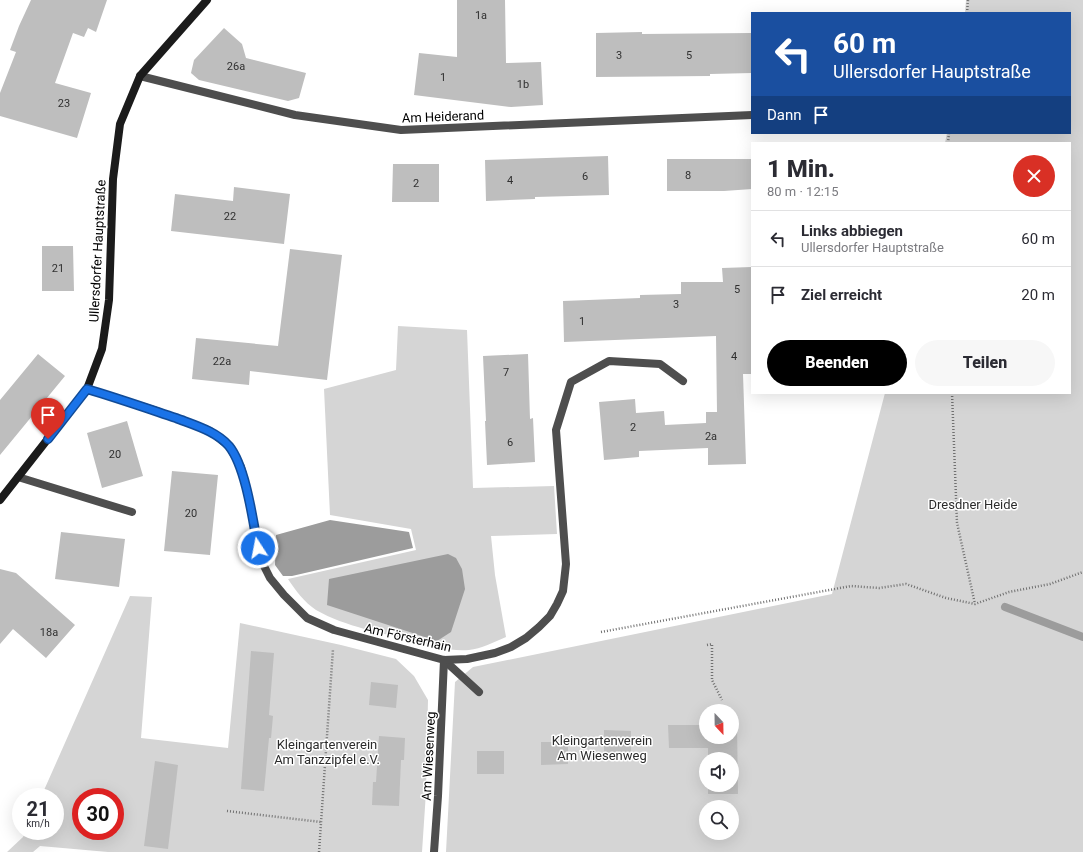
<!DOCTYPE html>
<html lang="de">
<meta charset="utf-8">
<style>
:root{--surface:#fff;--page:#f7f7f7;--text:#2b2b33;--muted:#7c7c81;--line:#e1e1e2;--accent:#000}
body{margin:0;font-family:Roboto,sans-serif;background:var(--page);color:var(--text);height:100vh;display:flex;flex-direction:column;font-size:15px;white-space:nowrap}
*{box-sizing:border-box;margin:0}
p{font-size:13px;color:var(--muted)}
.icon{flex:none;width:22px;height:22px;fill:none;stroke:currentColor;stroke-width:2;stroke-linecap:round;stroke-linejoin:round}
.map{position:relative;flex:1;overflow:hidden}
.panel{position:absolute;left:751px;top:142px;width:320px;height:252px;display:flex;flex-direction:column;background:var(--surface);border-radius:0px;box-shadow:0 4px 16px #0002}
.panel>*{flex:none}
.guide{position:absolute;left:751px;top:12px;width:320px;height:122px;border-radius:0px;box-shadow:0 4px 16px #0002;background:#1a4fa0;color:#fff;overflow:hidden}
.needle{width:26px;rotate:158deg}
.controls{position:absolute;left:699px;top:704px;display:grid;gap:8px}
.controls a{display:grid;place-items:center;width:40px;height:40px;border-radius:50%;background:var(--surface);box-shadow:0 4px 16px #0002;font-size:20px}
.speed{position:absolute;left:12px;top:788px;display:flex;gap:8px;font-size:20px;font-weight:700;text-align:center}
.speed>*{display:grid;place-content:center;width:52px;height:52px;border-radius:50%;background:var(--surface);box-shadow:0 4px 16px #0002;line-height:1}
.speed small{font-size:10px;font-weight:400}
.speed .limit{border:6px solid #d22;background:#fff;color:#111}
.pin{position:absolute;display:grid;place-items:center;width:34px;height:34px;color:#fff;margin:-41px -17px;border-radius:50% 50% 50% 0;rotate:-45deg;box-shadow:0 0 4px #0007}
.pin .icon{rotate:45deg}
.me{position:absolute;width:44px;margin:-22px;rotate:349deg;stroke-linejoin:round;filter:drop-shadow(0 0 3px #0008)}
.turn{display:flex;align-items:center;gap:14px;height:84px;padding:0 16px;font-size:18px}
.turn .icon{width:52px;height:52px;stroke-width:2.5}
.turn b{display:block;font-size:28px;line-height:34px}
.then{display:flex;align-items:center;height:38px;padding:0 16px;background:#0003;gap:8px;font-size:15px}
.round{display:grid;place-items:center;flex:none;width:42px;height:42px;border-radius:21px;background:var(--page)}
.overview{display:flex;align-items:center;justify-content:space-between;height:68px;padding:0 16px}
h1{font-size:24px;font-weight:800;line-height:30px}
.action{display:flex;gap:8px;margin-top:auto;padding:8px 16px}
.action a{flex:1;height:46px;border-radius:24px;background:var(--accent);color:#fff;font-size:16px;font-weight:800;line-height:46px;text-align:center}
.action a+a{background:var(--page);color:var(--text)}
ul{padding:0;list-style:none}
li{display:flex;align-items:center;gap:12px;height:56px;padding:0 16px;border-top:1px solid var(--line)}
li div{flex:1}
li b{display:block;font-size:15px}
li em{font-style:normal}
.map>svg:first-child{display:block}
.green{fill:#d5d5d5;fill-rule:evenodd}
.water{fill:#9c9c9c}
.lines{fill:none;stroke-linecap:round;stroke-linejoin:round}
.stream{stroke:#9c9c9c;stroke-width:8}
.building{fill:#bebebe}
.path{stroke:#707070;stroke-width:2.5;stroke-dasharray:1 2;stroke-linecap:butt}
.lane{stroke:#4e4e4e;stroke-width:8}
.street{stroke:#4e4e4e;stroke-width:8}
.secondary{stroke:#1b1b1b;stroke-width:8}
.route-casing{stroke:#114b97;stroke-width:10}
.route{stroke:#1a73e8;stroke-width:7}
.labels{text-anchor:middle;stroke-width:3;stroke-linejoin:round;paint-order:stroke}
.number-label{font-size:11px;fill:#303030}
.street-label{font-size:13px;fill:#000;stroke:#fff}
.park-label{font-size:13px;fill:#2c2c2c;stroke:#fff}
</style>
<div class="map">
<svg width="1083" height="852" viewBox="0 0 1083 852">
<rect width="100%" height="100%" fill="#fff"/>
<path class="green" d="M966 0H1083V852H446L455 682 473 667 832 594 885 393H1070V143H945L947 133H1070V13H965ZM706 711H732V737H706ZM706 759H732V785H706ZM706 807H732V833H706Z
M398 326 467 330 473 488 554 486 557 534 491 536 495 575 506 637C494 642 481 649 469 650 451 652 432 645 415 641 382 633 346 627 316 610 304 602 296 591 288 579L416 550 411 529 330 515 324 389 396 370Z
M130 596 152 597 141 738 228 748 240 623 341 645 396 659 414 676 428 700 426 792 422 852H108L40 846 33 852H7L23 837 26 831H55V797H41ZM81 797H115V831H81Z"/>
<path class="water" d="M330 520 409 532 413 548 292 576H283L275 565 276 535Z
M448 554 456 558 462 569 465 589 451 632 437 641 327 605 329 579Z"/>
<g class="lines">
<path class="stream" d="M1005 607 1083 637"/>
</g>
<path class="building" d="M31 0H107L96 32 88 28 84 37 73 33 55 83 91 93 77 138 0 116V93L16 52 10 50 19 26Z
M457 0H505L506 63 541 62 543 105 511 107 414 95 419 53 457 57Z
M224 28 242 44 246 58 306 73 299 98 288 101 199 80 191 73 194 60Z
M642 32V34L752 33V73L710 74V76L596 77V33Z
M608 156 609 195 535 197V199L486 201 485 160Z
M667 159H752V189L724 191H667Z
M393 164H439V202H392Z
M234 187 290 194 284 244 171 231 175 194 233 201Z
M42 246H73L74 291H42Z
M290 249 342 255 327 380 250 371 249 385 192 379 196 338 278 346Z
M752 267V374H743L746 464 708 465V448L639 451V457L604 460 599 402 635 399 636 413 664 411 665 425 706 423V412H717L716 336 564 342 563 301 640 298V295L681 294V282H723L722 268Z
M38 354 65 376 0 455V400Z
M528 354 530 419 533 418 535 462 487 465 485 421H486L483 356Z
M127 421 143 476 102 488 87 433Z
M172 471 218 475 210 555 164 551Z
M61 532 125 539 119 587 55 579Z
M0 569 16 573 75 625 46 658 13 629 0 644Z
M251 651 274 653 269 715 273 716 271 738H269L264 791 241 789Z
M371 682 398 685 396 708 369 705Z
M668 725H706V737H732V725H737L738 794H708V785H732V759H708V748H669Z
M604 730 631 731V753H604Z
M379 736 405 738 404 760H401L399 806 372 805 373 782H376Z
M541 742H568V764L541 765Z
M477 751H504V774H477Z
M155 761 178 765 168 849 144 846Z"/>
<g class="lines">
<path class="path" d="M967 13 968 0
M948 143 949 133
M952 393 957 523 975 604
M601 632 851 586 879 588 906 584 946 598 975 604 1009 592 1050 584 1083 572
M707 645 712 644V680L722 700
M227 811 321 822
M319 852 333 649"/>
<path class="lane" d="M18 477 132 512
M444 660 479 692"/>
<path class="street" d="M140 76 295 115 401 130 752 115
M87 389 154 410 210 431 229 446 241 467 248 494 261 560 270 578 284 595 307 618 334 630 444 660 467 659 495 653 511 647 526 638 539 627 550 616 557 604 563 591 566 564 556 430 571 382 609 361 660 364 683 381
M434 852 438 796 444 660"/>
<path class="secondary" d="M0 500 87 389 102 349 109 300 113 179 120 124 140 76 207 0"/>
</g>
<g class="lines">
<g class="route-casing">
<path id="route" d="M48 439 87 389C117 398 146 408 176 418 194 425 216 431 229 446 246 467 253 521 258 548"/>
</g>
<use href="#route" class="route"/>
</g>
<g class="labels">
<g class="number-label">
<text x="481" y="19">1a</text>
<text x="619" y="59">3</text>
<text x="689" y="59">5</text>
<text x="236" y="70">26a</text>
<text x="443" y="81">1</text>
<text x="523" y="88">1b</text>
<text x="64" y="107">23</text>
<text x="688" y="179">8</text>
<text x="585" y="180">6</text>
<text x="510" y="184">4</text>
<text x="416" y="187">2</text>
<text x="230" y="220">22</text>
<text x="58" y="272">21</text>
<text x="737" y="293">5</text>
<text x="676" y="308">3</text>
<text x="582" y="325">1</text>
<text x="734" y="360">4</text>
<text x="222" y="365">22a</text>
<text x="506" y="376">7</text>
<text x="633" y="431">2</text>
<text x="711" y="440">2a</text>
<text x="510" y="446">6</text>
<text x="115" y="458">20</text>
<text x="191" y="517">20</text>
<text x="49" y="636">18a</text>
</g>
<g class="street-label">
<text transform="translate(443 116) rotate(-2)" y="5">Am Heiderand</text>
<text transform="translate(97 251) rotate(-87)" y="5">Ullersdorfer Hauptstraße</text>
<text transform="translate(408 637) rotate(13)" y="5">Am Försterhain</text>
<text transform="translate(428 756) rotate(-87)" y="5">Am Wiesenweg</text>
</g>
<g class="park-label">
<text x="973" y="509">Dresdner Heide</text>
<text x="602" y="745">Kleingartenverein<tspan x="602" dy="15">Am Wiesenweg</tspan></text>
<text x="327" y="749">Kleingartenverein<tspan x="327" dy="15">Am Tanzzipfel e.V.</tspan></text>
</g>
</g>
</svg>
<div class="controls">
<a><svg class="needle" viewBox="-14 -14 28 28"><path d="M0-13l5 13h-10z" fill="#e53935"/><path d="M0 13l5-13h-10z" fill="#7c7c81"/></svg></a>
<a><svg class="icon" aria-label="sound" viewBox="0 0 24 24"><path d="M4 9h4l5-4v14l-5-4H4zM17 9q2 3 0 6"/></svg></a>
<a><svg class="icon" aria-label="search" viewBox="0 0 24 24"><circle cx="10" cy="10" r="6"/><path d="M15 15l6 6"/></svg></a>
</div>
<div class="speed"><div>21<small>km/h</small></div><div class="limit">30</div></div>
<div class="pin" style="left:48px;top:439px;background:#d93025"><svg class="icon" aria-label="arrive" viewBox="0 0 24 24"><path d="M6 21V4h12l-3 4 3 4H6"/></svg></div>
<svg class="me" style="left:258px;top:548px" viewBox="-20 -20 40 40"><circle r="17" fill="#1a73e8" stroke="#fff" stroke-width="3"/><path d="M0-11L8 9 0 5-8 9z" fill="#fff"/></svg>
<div class="guide">
<div class="turn"><svg class="icon" aria-label="left" viewBox="0 0 24 24"><path d="M17 20v-9H6M10 6l-5 5 5 5"/></svg><div><b>60 m</b>Ullersdorfer Hauptstraße</div></div>
<div class="then">Dann<svg class="icon" aria-label="arrive" viewBox="0 0 24 24"><path d="M6 21V4h12l-3 4 3 4H6"/></svg></div>
</div>
<section class="panel">
<div class="overview"><div><h1>1 Min.</h1><p>80 m · 12:15</p></div><a class="round" style="background:#d93025;color:#fff"><svg class="icon" aria-label="close" viewBox="0 0 24 24"><path d="M6 6l12 12M18 6L6 18"/></svg></a></div>
<ul>
<li><svg class="icon" aria-label="left" viewBox="0 0 24 24"><path d="M17 20v-9H6M10 6l-5 5 5 5"/></svg><div><b>Links abbiegen</b><p>Ullersdorfer Hauptstraße</p></div><em>60 m</em></li>
<li><svg class="icon" aria-label="arrive" viewBox="0 0 24 24"><path d="M6 21V4h12l-3 4 3 4H6"/></svg><div><b>Ziel erreicht</b></div><em>20 m</em></li>
</ul>
<div class="action"><a>Beenden</a><a>Teilen</a></div>
</section>
</div>
